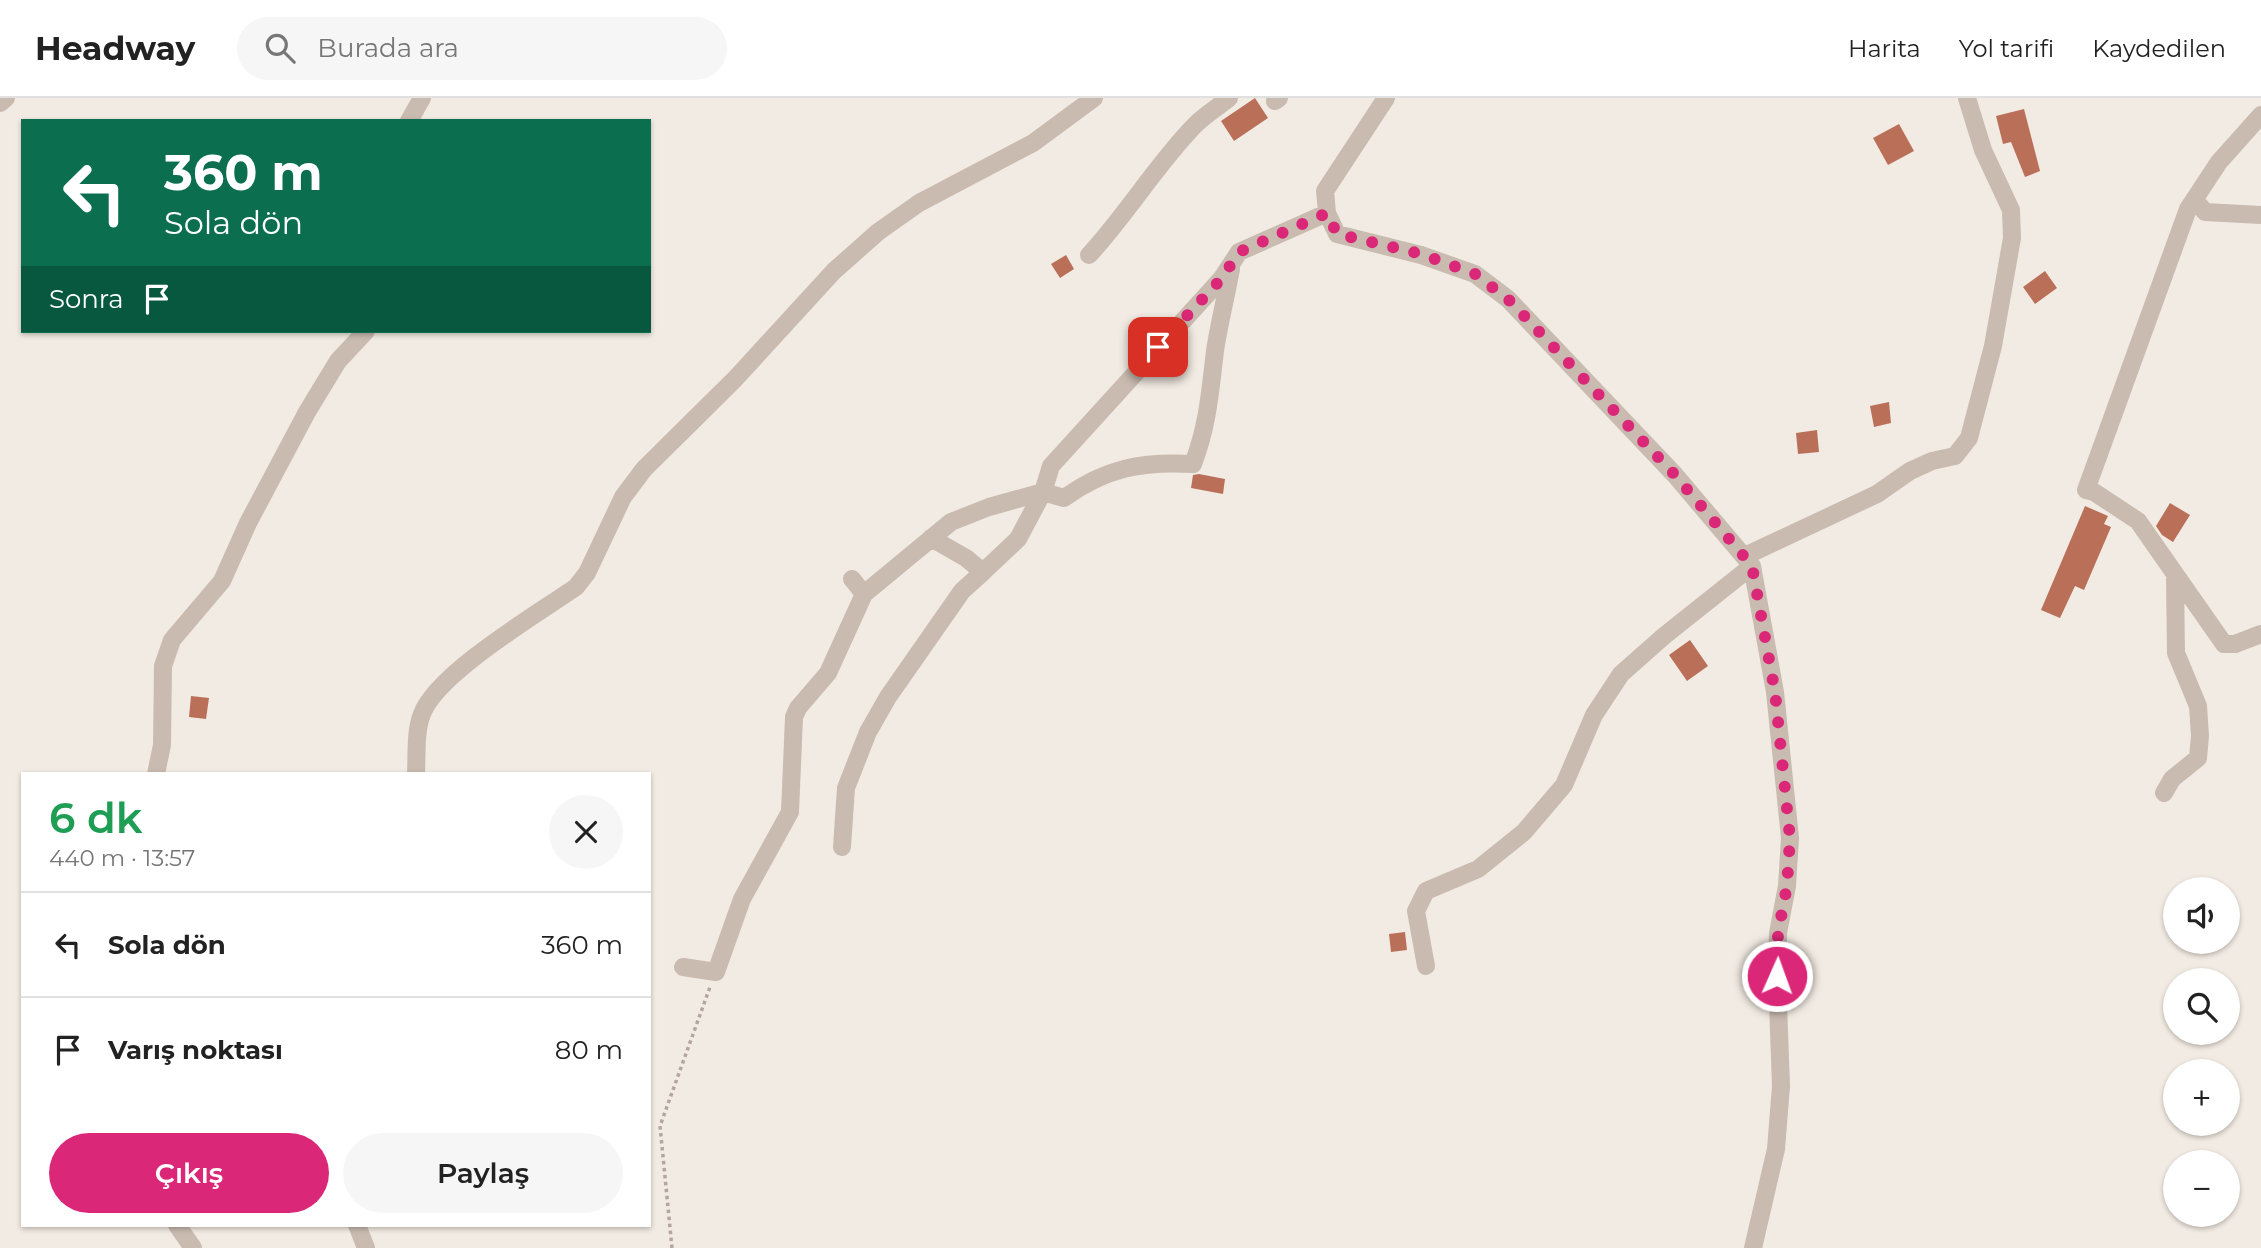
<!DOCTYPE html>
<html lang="tr">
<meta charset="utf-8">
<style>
:root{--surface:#fff;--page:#f6f6f6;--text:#222;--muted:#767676;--line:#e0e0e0;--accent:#db2777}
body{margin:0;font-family:Montserrat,sans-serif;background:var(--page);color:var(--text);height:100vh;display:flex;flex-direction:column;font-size:26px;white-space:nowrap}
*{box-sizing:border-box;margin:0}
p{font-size:23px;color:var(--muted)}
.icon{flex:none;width:38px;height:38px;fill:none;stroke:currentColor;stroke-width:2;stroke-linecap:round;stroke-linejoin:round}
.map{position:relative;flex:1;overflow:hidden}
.drawer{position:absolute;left:21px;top:674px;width:630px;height:455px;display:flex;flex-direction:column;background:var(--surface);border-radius:0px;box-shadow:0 2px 5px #0004}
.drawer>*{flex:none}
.top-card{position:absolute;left:21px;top:21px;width:630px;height:214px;border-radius:0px;box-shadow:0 2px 5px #0004;background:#0b6e4f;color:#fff;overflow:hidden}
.tools{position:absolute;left:2163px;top:779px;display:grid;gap:14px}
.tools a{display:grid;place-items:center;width:77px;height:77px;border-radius:50%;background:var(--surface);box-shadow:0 2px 5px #0004;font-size:35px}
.pin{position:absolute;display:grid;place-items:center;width:60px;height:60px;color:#fff;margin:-30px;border-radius:14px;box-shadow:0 4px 10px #0006}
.me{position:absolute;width:77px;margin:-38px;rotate:2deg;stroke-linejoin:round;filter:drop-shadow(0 0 5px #0008)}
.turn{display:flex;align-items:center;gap:24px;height:147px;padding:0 28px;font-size:32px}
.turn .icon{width:91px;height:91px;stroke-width:2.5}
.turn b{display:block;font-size:49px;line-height:60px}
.then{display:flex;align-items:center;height:66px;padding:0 28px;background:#0003;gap:14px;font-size:26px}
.round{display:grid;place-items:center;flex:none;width:74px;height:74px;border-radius:37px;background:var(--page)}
.overview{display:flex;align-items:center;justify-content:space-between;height:119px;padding:0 28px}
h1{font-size:42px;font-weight:600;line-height:52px;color:#1e9e55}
.cta{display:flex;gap:14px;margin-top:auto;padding:14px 28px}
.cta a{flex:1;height:80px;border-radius:42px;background:var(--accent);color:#fff;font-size:28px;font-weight:600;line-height:80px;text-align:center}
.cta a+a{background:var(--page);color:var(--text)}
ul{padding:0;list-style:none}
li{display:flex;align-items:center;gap:21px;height:105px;padding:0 28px;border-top:2px solid var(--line)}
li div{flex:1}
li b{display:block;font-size:26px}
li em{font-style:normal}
header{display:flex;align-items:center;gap:42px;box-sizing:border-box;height:98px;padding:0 35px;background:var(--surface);border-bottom:2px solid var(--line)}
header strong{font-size:33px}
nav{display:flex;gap:38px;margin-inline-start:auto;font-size:24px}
.search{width:490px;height:63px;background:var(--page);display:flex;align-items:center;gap:18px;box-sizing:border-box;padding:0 24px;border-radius:38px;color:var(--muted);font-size:26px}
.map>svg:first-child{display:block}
.building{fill:#ba6f59}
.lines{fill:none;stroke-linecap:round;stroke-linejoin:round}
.path{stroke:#b5a59a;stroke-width:3.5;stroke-dasharray:3.5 3.5;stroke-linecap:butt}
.minor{stroke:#c9bbb0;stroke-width:18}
.route{stroke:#db2777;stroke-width:12;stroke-dasharray:0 21.6}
</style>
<header>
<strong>Headway</strong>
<div class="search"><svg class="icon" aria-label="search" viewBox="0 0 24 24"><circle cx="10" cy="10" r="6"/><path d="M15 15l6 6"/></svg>Burada ara</div>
<nav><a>Harita</a><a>Yol tarifi</a><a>Kaydedilen</a></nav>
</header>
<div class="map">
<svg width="2261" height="1150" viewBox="0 0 2261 1150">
<rect width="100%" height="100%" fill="#f2ebe3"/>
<path class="building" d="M1255 0 1268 20 1234 43 1221 23Z
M2024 11 2040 73 2025 79 2011 44 2003 46 1996 18Z
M1899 26 1914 53 1888 67 1873 40Z
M1066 157 1074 171 1060 180 1051 166Z
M2045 173 2057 190 2035 206 2023 189Z
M1889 304 1891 325 1874 329 1870 308Z
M1817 332 1819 354 1798 356 1796 335Z
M1199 376 1225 381 1223 396 1191 390 1193 377Z
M2170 405 2190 417 2173 444 2162 437 2156 428Z
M2085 408 2108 418 2104 426 2111 429 2084 492 2075 488 2060 520 2041 512Z
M1690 542 1708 568 1687 583 1669 557Z
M191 598 209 600 206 621 189 619Z
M1405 834 1407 852 1391 854 1389 836Z"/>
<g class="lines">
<path class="path" d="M672 1150 660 1028 710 889"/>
<path class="minor" d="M1386 0 1325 93 1327 115 1337 136 1421 157 1475 176 1508 201 1675 377 1752 468 1775 594 1790 740 1787 788 1778 835 1777 878 1781 988 1776 1051 1753 1150
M1275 3 1279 0
M0 5 6 0
M2261 17 2219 64 2188 111 2086 392 2094 394 2138 423 2224 546H2235L2261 536
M409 23 422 0
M2195 102 2205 114 2261 117
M1089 157C1127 116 1156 67 1195 27 1205 17 1218 9 1229 0
M931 440 966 460 983 474 1018 441 1043 394 1064 400C1106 370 1142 363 1193 366 1208 327 1210 294 1215 253 1219 226 1226 199 1231 171
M1745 458 1877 396 1910 373 1932 363 1955 358 1969 340 1993 248 2012 140 2011 112 1983 52 1967 0
M852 481 864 496 951 424 989 409 1043 394 1051 368 1222 180 1239 154 1327 115
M156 676 162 647 163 568 172 542 222 483 248 425 307 314 338 263 366 233
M416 676C417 658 415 633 422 616 437 575 539 515 576 489L587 475 623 399 644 371 735 281 834 173 878 134 919 105 1033 45 1094 0
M2164 695 2172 681 2198 660 2200 638 2198 608 2176 555 2175 481
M842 749 846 690 868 634 888 599 962 493 983 474
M1426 868 1416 813 1426 793 1478 771 1524 734 1564 687 1594 617 1621 576 1664 538 1752 468
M683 869 716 874 742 801 790 714 794 619 798 610 828 575 864 496
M177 1127 193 1150
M357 1127 366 1150"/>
</g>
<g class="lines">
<path class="route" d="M1158 249 1222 180 1239 154 1327 115 1337 136 1421 156 1475 176 1508 201 1675 377 1752 468 1775 594 1790 740 1787 788 1778 835 1777 878"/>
</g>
</svg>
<div class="tools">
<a><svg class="icon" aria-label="sound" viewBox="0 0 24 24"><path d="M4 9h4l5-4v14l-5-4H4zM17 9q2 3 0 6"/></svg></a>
<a><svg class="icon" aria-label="search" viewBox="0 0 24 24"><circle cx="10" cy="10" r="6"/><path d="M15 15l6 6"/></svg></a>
<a>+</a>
<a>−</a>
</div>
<div class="pin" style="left:1158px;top:249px;background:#d93025"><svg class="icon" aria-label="arrive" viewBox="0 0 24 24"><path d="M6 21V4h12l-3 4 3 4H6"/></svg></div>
<svg class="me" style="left:1777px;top:878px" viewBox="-20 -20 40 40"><circle r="17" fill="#db2777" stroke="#fff" stroke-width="3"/><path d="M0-11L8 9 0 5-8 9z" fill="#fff"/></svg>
<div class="top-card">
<div class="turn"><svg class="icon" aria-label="left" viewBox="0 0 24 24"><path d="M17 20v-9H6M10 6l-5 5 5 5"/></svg><div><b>360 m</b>Sola dön</div></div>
<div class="then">Sonra<svg class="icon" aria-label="arrive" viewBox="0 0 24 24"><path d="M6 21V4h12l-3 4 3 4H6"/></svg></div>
</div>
<section class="drawer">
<div class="overview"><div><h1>6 dk</h1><p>440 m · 13:57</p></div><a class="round"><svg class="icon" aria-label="close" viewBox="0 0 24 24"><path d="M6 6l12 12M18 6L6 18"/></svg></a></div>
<ul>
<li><svg class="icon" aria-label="left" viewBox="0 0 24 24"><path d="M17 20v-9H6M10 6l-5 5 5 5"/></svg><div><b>Sola dön</b></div><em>360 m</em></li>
<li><svg class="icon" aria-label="arrive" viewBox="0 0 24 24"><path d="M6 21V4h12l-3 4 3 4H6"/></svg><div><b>Varış noktası</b></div><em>80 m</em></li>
</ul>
<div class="cta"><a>Çıkış</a><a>Paylaş</a></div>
</section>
</div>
